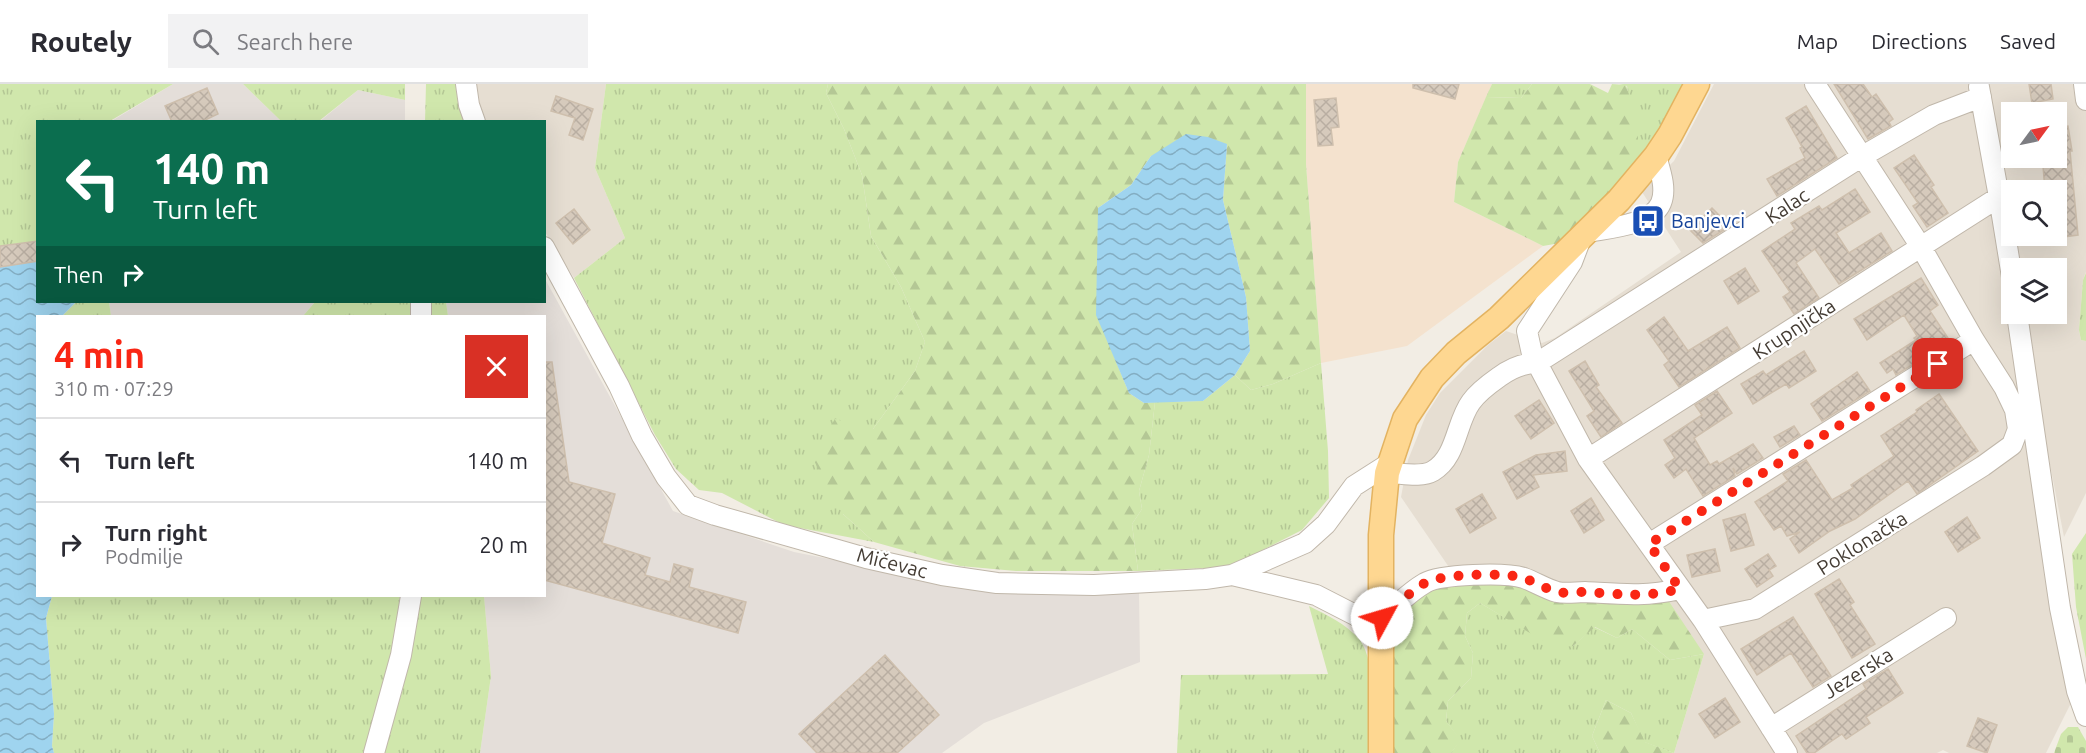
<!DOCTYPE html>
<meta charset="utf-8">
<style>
:root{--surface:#fff;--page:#f2f2f3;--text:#2b2b33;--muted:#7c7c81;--line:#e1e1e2;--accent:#f92614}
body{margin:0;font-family:Ubuntu,sans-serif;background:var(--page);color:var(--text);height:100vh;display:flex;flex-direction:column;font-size:22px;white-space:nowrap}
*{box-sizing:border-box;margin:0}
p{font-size:20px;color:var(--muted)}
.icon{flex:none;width:33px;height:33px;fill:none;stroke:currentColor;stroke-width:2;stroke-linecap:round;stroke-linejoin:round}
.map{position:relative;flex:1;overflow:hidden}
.side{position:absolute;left:36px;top:231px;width:510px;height:282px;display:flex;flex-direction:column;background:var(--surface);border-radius:0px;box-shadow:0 6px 24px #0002}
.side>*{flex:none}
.hud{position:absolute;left:36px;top:36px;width:510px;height:183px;border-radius:0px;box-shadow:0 6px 24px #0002;background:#0b6e4f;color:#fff;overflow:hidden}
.needle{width:39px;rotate:57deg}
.tools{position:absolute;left:2001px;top:18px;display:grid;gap:12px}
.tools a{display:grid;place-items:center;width:66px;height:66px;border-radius:0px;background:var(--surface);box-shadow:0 6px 24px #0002;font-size:30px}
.pin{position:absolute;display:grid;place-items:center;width:51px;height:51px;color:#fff;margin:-26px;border-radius:12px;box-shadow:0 3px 9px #0006}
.me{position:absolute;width:66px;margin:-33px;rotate:51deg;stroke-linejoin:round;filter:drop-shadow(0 0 4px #0008)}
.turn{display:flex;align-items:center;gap:21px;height:126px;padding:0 18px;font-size:27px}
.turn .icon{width:78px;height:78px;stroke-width:2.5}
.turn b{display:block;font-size:42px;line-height:51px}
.then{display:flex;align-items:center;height:57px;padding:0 18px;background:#0003;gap:12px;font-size:22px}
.round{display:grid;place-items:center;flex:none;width:63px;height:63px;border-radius:0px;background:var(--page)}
.overview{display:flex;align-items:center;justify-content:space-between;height:102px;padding:0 18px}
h1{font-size:36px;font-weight:700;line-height:45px;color:var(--accent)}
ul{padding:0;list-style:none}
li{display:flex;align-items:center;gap:18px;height:84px;padding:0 18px;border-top:2px solid var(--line)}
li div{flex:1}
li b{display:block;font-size:22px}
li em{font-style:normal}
header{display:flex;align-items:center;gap:36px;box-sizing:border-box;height:84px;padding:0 30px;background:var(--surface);border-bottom:2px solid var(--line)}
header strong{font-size:28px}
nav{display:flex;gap:33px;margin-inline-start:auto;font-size:21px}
.search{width:420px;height:54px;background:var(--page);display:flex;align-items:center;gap:15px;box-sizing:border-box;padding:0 21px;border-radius:0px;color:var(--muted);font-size:22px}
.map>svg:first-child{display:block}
.residential{fill:#e6ded2;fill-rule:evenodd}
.commercial{fill:#f4e2ce}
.industrial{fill:#e4ded9}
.grass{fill:url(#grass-tufts)}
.forest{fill:url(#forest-firs)}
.cemetery{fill:url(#cemetery-stones)}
.water{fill:url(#water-waves)}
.building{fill:url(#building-cross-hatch);stroke:#cebfad;stroke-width:1.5}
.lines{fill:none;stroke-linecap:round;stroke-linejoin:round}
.minor-casing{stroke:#c0b7aa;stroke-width:22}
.major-casing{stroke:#e3b361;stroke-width:27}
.minor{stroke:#fff;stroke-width:20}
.major{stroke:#fed791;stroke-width:24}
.route{stroke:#f92614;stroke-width:10;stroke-dasharray:0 18}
.labels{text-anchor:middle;stroke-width:4.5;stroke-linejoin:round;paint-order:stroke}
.street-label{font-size:20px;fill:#443c34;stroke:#fff}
.transit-label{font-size:20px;fill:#164399;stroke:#fff;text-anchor:start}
</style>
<header>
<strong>Routely</strong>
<div class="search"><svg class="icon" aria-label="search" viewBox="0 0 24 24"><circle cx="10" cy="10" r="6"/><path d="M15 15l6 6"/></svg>Search here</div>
<nav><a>Map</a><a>Directions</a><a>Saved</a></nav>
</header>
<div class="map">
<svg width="2086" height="669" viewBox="0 0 2086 669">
<defs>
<pattern id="grass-tufts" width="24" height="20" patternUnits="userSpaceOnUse" patternTransform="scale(1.5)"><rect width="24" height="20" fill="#d0e7ac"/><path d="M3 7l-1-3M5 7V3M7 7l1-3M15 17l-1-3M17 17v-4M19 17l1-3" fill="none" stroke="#b4c795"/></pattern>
<pattern id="forest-firs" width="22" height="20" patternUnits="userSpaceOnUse" patternTransform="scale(1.5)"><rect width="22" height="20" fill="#d0e7ac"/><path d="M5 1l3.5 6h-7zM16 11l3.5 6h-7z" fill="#b4c795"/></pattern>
<pattern id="cemetery-stones" width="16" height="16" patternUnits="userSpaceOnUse" patternTransform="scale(1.5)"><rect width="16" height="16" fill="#d0e7ac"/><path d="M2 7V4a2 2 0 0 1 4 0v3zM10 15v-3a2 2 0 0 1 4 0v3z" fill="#b4c795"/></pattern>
<pattern id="water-waves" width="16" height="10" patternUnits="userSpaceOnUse" patternTransform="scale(1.5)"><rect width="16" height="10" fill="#9fd4ef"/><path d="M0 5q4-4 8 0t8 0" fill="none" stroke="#83adc2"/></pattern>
<pattern id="building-cross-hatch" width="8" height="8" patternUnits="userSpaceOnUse" patternTransform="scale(1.5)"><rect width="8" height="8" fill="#d6cabc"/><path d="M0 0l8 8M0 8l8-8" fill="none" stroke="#b9aea2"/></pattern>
</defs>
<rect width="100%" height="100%" fill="#f2ede4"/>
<path class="residential" d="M470 0H606L595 84 625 154 574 194 545 148 544 38 482 37Z
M1714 0H2086V188L2083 196 2079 246 2081 256 2086 257V409L2064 453 2021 230H2056V184H2013L2011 193 2012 230 2077 607 2046 669H1949L1943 666 1937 669H1674L1704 570 1455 492 1401 413 1408 376 1426 331 1440 309 1488 261 1506 247 1542 259 1555 254 1681 168 1642 108 1674 77ZM2012 28H2056V74H2012ZM2012 106H2056V152H2012Z"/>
<path class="commercial" d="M1306 0H1492L1458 78 1454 118 1543 162 1407 262 1321 279 1306 80Z"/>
<path class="industrial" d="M173 0H243L281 37 110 38Z
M358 6 405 16V37L319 38Z
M545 195 673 427 794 468 1006 510 1139 509 1140 578 984 639 942 669H480L491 592 484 512H544V232H448L446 218H544Z
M109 218H315L303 232H111Z"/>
<path class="grass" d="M0 0H173L110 37 38 38 37 157 0 162Z
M243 0H405V16L358 6 319 37H281Z
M426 0H456L461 30 464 37 425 38Z
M606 0H828L826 9 844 45 862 91 871 152 901 203 925 258 915 287 873 345 843 430 874 458 784 441 722 409 699 406 676 385 655 351 574 194 625 154 595 84Z
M1492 0H1532L1521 14 1486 13Z
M1619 0H1686L1665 45 1638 82 1627 2Z
M2086 189V257L2081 256 2079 246 2083 196Z
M76 218H109L111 232H62Z
M315 218H411L410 232H303Z
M428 218H446L448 232H428Z
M1321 279 1328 367 1329 414 1302 446 1229 483 1138 487 1132 440 1142 425 1139 407 1149 371 1155 318 1203 317 1235 291 1251 306 1273 300Z
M2086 449V575L2076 523 2072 470Z
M52 512H400L394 561 364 669H54L52 662 54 630 46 534Z
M418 512H484L491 592 480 669H383L402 608 413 550Z
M1480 519 1504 533 1573 562 1594 543 1617 554 1632 545 1670 576 1704 570 1674 669 1644 658 1631 629 1606 616 1592 652 1600 669H1451L1460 656 1446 637 1448 617 1471 594 1473 569 1465 552 1467 529Z
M1309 522C1327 531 1346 540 1359 555 1378 578 1371 640 1371 669H1177L1181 591 1328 590Z"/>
<path class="forest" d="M828 0H1306V80L1321 279 1273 300 1251 306 1235 291 1250 267 1246 213 1223 116 1227 60 1151 72 1131 101 1098 124 1115 275 1129 309 1144 319 1155 318 1149 371 1139 407 1142 425 1132 440 1138 487H1016L960 482 874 458 843 430 826 402 812 372 835 335 873 345 915 287 925 258 901 203 871 152 862 91 844 45 826 9Z
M1532 0H1590L1608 9 1612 0 1626 1 1638 40V82L1560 159 1543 162 1454 118 1458 78 1486 13 1521 14Z
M1489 498 1668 516 1704 570 1670 576 1632 545 1617 554 1595 543 1573 562 1555 564 1480 519 1467 529 1465 552 1473 569 1471 594 1448 617 1446 637 1461 656 1451 669H1389V549L1401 528 1438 501Z
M1606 616 1631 629 1645 658 1674 669H1600L1592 652Z"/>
<path class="cemetery" d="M2068 643H2078L2086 657V669H2054L2061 650Z"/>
<path class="water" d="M1186 50 1208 53 1227 60 1223 116 1246 213 1250 267 1235 291 1203 317 1144 319 1129 309 1096 231 1098 124 1131 101 1151 72Z
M37 177 38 218H76L62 232H38V512H52L46 534 54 630 52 662 54 669H0V183Z"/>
<path class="building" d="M1413 0H1459L1455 15 1413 4Z
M1834 0H1863L1872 13 1876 10 1893 35 1889 38 1891 42 1868 55Z
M2029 0H2051L2053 15 2032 19Z
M207 4 218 30 201 38H172L165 22Z
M556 12 593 25 583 56 569 51 575 34 551 27Z
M1336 14 1339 43 1331 44 1333 61 1318 62 1314 16Z
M1806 22 1837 74 1777 112 1767 95 1805 74 1800 64 1802 63 1786 34Z
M2068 42 2072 67H2070L2078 151 2056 154V106H2045L2043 82 2056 80V44Z
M1914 71 1934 101 1931 103 1948 129 1927 143 1913 122 1918 119 1894 84Z
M1855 105 1870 128 1836 149 1849 169 1881 149 1892 167 1839 200 1815 165 1796 179 1819 214 1794 230 1783 213 1790 208 1762 167 1795 145 1791 139 1819 122 1822 126Z
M1712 124 1730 142 1703 159 1690 146Z
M574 125 590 146 573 160 556 139Z
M38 157V177L0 183V162Z
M1745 184 1759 207 1738 220 1724 197Z
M1921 194 1938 221 1930 227 1950 257 1896 291 1893 285 1887 289 1880 279 1916 256 1914 254 1917 252 1904 231 1867 256 1854 235Z
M1664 233 1688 267 1727 243 1740 264 1679 303 1664 281 1669 277 1647 246Z
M1804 267 1816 287 1789 304 1786 300 1753 320 1741 300 1763 287 1766 291Z
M1585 277 1599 301 1596 303 1622 339 1601 353 1587 332 1594 327 1569 287Z
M544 278H552L569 398 615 410 602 459 650 474 645 491 670 498 674 480 693 485 689 503 746 518 738 549 544 496Z
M1857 288 1870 307 1822 337 1811 320Z
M1717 307 1732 329 1694 354 1710 381 1717 377 1719 380 1753 360 1763 374 1737 390 1733 384 1735 392 1703 412 1686 385 1674 394 1665 381 1675 374 1664 356 1702 331 1695 321Z
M1939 310 1978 367 1917 410 1908 397 1855 435 1830 447 1799 469 1790 455 1800 448 1787 452 1781 442 1774 446 1755 418 1788 397 1783 390 1806 376 1832 416 1853 404 1851 401 1894 372 1881 352 1917 328 1916 326Z
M1539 316 1554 339 1531 355 1515 332Z
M1794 342 1800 351 1780 363 1774 353Z
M1565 367 1567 387 1533 391 1539 403 1517 415 1503 388 1536 371Z
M1482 410 1496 434 1470 449 1456 425Z
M1591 414 1604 436 1584 449 1571 427Z
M1745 430 1754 461 1731 467 1723 436Z
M1967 433 1980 454 1958 468 1945 448Z
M1715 465 1720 487 1692 493 1687 471Z
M1768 470 1776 482 1769 486 1773 492 1757 503 1745 485Z
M1839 495 1854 518 1850 521 1875 560 1852 574 1815 510Z
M1793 533 1831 592 1813 603 1791 569 1757 591 1741 565Z
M885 571 939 631 897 669H817L799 650Z
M1888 585 1903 609 1866 633 1870 639 1846 655 1842 650 1814 669H1807L1796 652 1866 605 1863 600Z
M1725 614 1740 638 1715 654 1699 630Z
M1978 634 1997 641 1987 669 1967 662Z"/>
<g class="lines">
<g class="minor-casing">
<path id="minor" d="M466 0 469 21 475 38
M2084 0 2086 16
M1979 3 1999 113 2012 193
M1588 148C1609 144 1652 141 1661 119 1667 105 1660 86 1656 72
M544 163 619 302 642 352 666 393 688 421 715 431 866 474 942 491 997 499 1094 501 1205 495 1232 491 1316 511 1357 532 1381 553
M2017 230 2060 524 2077 607 2086 632
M421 232V218
M1534 279 1527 247 1572 178 1580 157
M1537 279 1861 73 1934 31 1981 13
M1588 375 1999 113
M1387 389C1401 389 1421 394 1433 387 1457 373 1456 338 1471 318 1478 308 1489 300 1499 293 1511 284 1522 279 1537 279L1588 375 1703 536 1787 669
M1649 460 1974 256
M1232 491 1305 459 1326 440 1354 402 1390 379
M1382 534C1395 523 1409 508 1425 499 1440 490 1506 488 1524 494 1535 498 1546 505 1557 508 1566 510 1576 508 1585 508 1621 510 1644 513 1680 505
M1703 536 1755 525 1983 382 2012 361 2018 345 2015 326 2004 303 1974 256 1921 163 1815 0
M1771 644 1946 534
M374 669 401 571 411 512"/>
</g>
<g class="major-casing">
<path id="major" d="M1381 669V451L1387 389 1405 335 1432 294 1456 269 1499 234 1619 116 1656 72 1670 51 1697 0"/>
</g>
<use href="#minor" class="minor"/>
<use href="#major" class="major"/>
</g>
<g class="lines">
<path class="route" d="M1382 534C1396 523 1409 508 1425 499 1440 490 1506 488 1523 494 1535 498 1546 505 1557 508 1566 510 1576 508 1585 508 1622 510 1642 514 1680 505L1649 460 1938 280"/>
</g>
<defs>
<g id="bus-square" transform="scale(1.725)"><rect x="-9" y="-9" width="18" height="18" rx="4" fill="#1a4fb4" stroke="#fff"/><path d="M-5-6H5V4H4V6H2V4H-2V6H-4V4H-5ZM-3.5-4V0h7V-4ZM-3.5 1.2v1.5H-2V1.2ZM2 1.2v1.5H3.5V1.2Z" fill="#fff"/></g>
</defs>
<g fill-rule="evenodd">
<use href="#bus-square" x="1648" y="137"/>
</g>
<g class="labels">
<g class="street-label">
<text transform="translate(1787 122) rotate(-33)" y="7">Kalac</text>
<text transform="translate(1794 245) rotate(-33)" y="7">Krupnjička</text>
<text transform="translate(1862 459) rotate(-32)" y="7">Poklonačka</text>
<text transform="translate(892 479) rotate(14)" y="7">Mičevac</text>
<text transform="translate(1858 589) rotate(-32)" y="7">Jezerska</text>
</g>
<g class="transit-label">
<text x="1671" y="144">Banjevci</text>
</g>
</g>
</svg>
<div class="tools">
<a><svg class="needle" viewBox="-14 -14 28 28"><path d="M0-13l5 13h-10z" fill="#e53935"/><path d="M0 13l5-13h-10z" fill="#7c7c81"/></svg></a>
<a><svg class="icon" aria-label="search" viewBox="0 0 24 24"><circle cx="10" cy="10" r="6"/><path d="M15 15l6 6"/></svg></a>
<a><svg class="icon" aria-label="layers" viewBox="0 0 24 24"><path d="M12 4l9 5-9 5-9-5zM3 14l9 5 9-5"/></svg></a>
</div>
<div class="pin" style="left:1938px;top:280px;background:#d93025"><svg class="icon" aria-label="arrive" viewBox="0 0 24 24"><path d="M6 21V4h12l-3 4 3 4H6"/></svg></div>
<svg class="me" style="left:1382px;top:534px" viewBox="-20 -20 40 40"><circle r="19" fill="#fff"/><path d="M0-13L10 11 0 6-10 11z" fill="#f92614"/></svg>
<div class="hud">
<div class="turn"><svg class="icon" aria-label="left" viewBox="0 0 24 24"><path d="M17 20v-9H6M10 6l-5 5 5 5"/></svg><div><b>140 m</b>Turn left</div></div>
<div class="then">Then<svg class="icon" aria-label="right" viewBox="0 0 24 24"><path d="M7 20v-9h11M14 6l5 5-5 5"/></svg></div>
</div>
<section class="side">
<div class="overview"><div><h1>4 min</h1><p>310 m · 07:29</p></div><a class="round" style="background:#d93025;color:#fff"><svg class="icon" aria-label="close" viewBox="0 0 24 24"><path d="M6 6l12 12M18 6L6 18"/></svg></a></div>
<ul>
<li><svg class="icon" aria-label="left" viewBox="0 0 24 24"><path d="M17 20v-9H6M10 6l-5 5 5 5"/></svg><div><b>Turn left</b></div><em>140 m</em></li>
<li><svg class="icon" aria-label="right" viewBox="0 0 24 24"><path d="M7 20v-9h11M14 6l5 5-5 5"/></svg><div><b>Turn right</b><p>Podmilje</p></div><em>20 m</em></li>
</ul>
</section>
</div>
